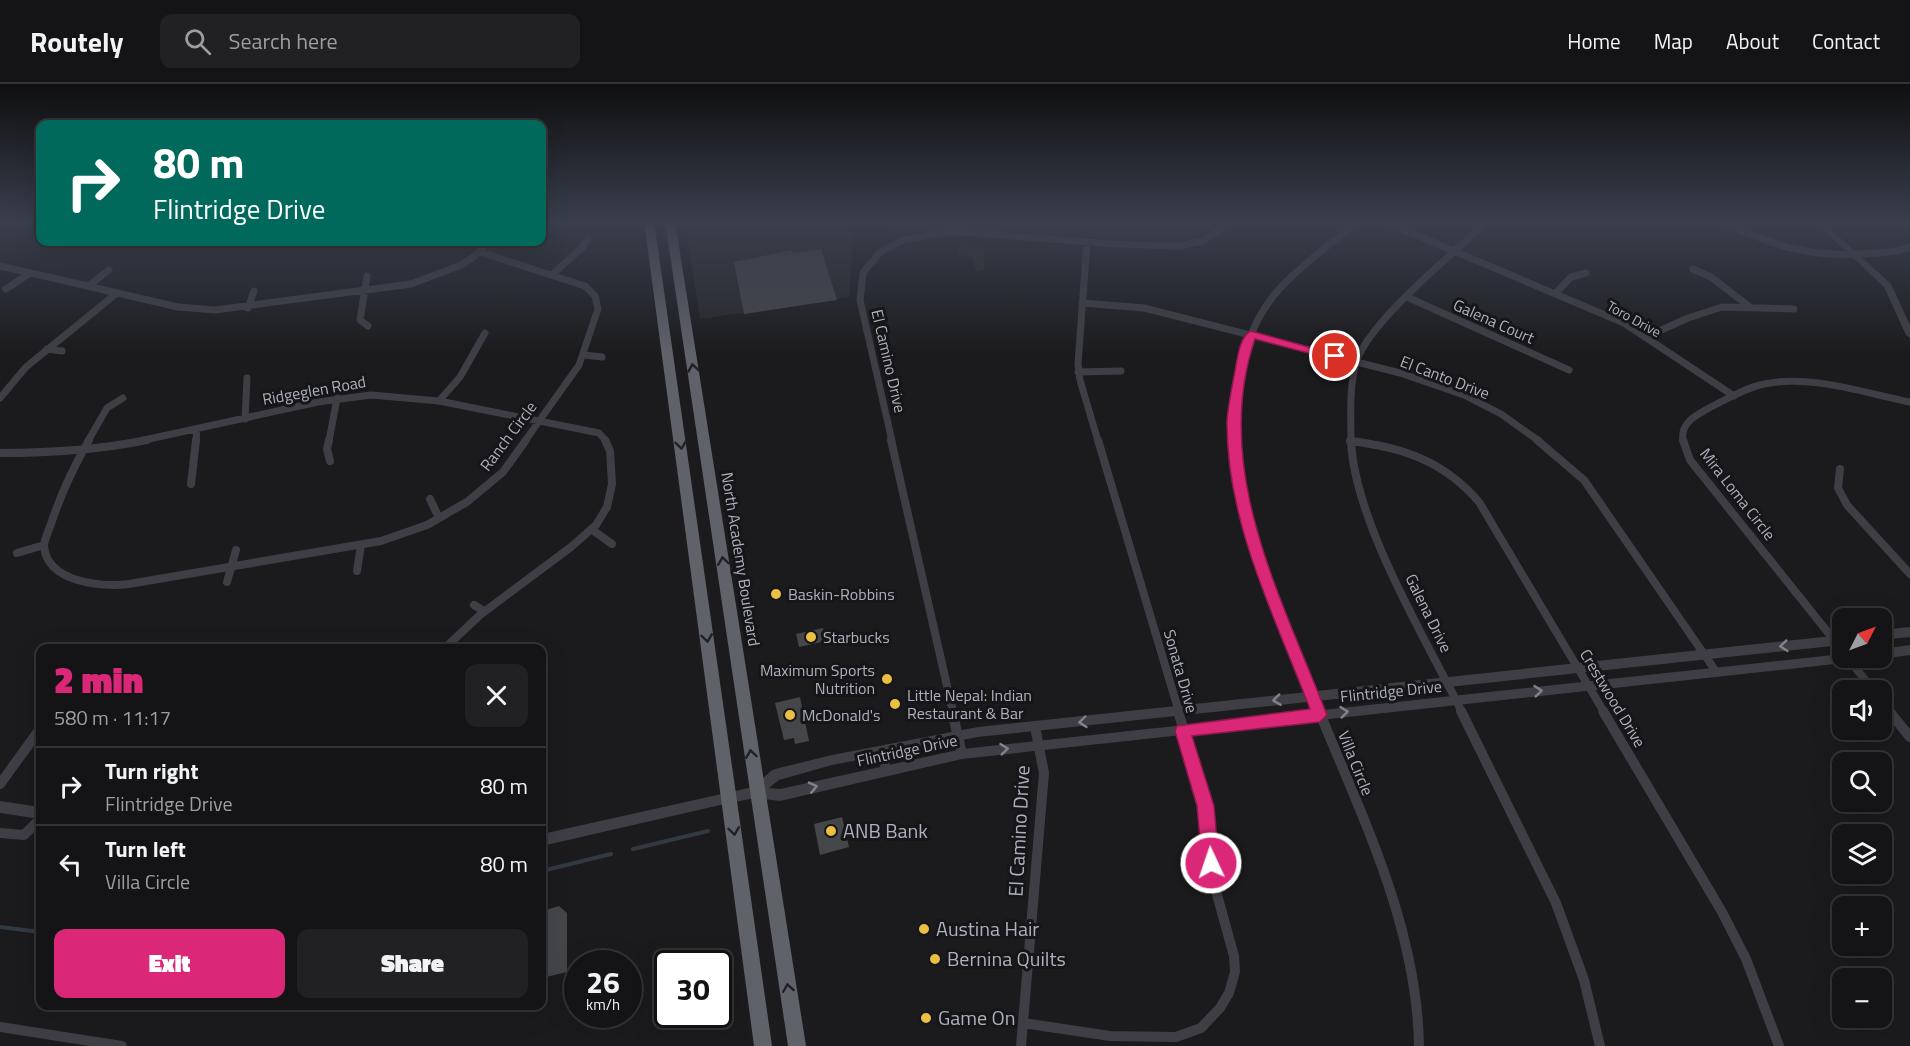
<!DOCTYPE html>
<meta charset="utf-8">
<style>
:root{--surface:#141416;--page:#212123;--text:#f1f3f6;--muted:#9d9ea1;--line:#333335;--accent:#db2777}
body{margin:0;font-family:"Titillium Web",sans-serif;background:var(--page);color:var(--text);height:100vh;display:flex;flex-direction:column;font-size:22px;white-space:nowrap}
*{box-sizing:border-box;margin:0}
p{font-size:20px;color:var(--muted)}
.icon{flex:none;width:33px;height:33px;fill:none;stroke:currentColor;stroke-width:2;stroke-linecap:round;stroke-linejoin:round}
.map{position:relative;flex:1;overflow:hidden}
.drawer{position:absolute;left:36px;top:560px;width:510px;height:366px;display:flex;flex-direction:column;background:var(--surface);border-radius:12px;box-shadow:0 6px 24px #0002,0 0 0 2px var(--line)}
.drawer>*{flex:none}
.guide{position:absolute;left:36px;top:36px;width:510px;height:126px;border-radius:12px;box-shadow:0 6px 24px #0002,0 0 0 2px var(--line);background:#00695c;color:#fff;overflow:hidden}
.needle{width:39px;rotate:48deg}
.buttons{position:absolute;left:1832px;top:524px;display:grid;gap:12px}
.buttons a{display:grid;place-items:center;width:60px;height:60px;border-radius:12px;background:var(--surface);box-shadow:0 6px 24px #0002,0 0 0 2px var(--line);font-size:30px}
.speed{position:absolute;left:564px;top:866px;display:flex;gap:12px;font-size:30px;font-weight:700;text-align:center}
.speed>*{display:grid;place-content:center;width:78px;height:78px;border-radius:50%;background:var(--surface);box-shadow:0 6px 24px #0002,0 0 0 2px var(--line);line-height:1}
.speed small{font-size:15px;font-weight:400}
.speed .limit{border:3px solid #111;border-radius:9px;background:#fff;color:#111}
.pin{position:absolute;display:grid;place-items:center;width:51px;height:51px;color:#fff;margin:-26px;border:3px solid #fff;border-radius:50%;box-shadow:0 2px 6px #0007}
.me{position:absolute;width:66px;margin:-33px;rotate:357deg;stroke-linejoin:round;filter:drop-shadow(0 0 4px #0008)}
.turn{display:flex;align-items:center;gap:21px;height:126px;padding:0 18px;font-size:27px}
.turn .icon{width:78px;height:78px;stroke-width:2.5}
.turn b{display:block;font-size:42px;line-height:51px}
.round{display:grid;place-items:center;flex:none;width:63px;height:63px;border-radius:12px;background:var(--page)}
.overview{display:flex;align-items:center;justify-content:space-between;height:102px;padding:0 18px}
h1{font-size:36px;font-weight:800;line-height:45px;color:var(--accent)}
.action{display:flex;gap:12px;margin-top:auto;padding:12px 18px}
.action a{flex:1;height:69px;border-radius:12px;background:var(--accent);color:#fff;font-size:24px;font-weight:800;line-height:69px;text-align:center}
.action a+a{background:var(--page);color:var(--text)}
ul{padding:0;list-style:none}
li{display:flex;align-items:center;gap:18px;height:78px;padding:0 18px;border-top:2px solid var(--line)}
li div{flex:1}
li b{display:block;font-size:22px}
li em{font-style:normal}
header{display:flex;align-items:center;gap:36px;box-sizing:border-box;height:84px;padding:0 30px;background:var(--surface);border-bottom:2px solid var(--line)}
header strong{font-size:28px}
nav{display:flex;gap:33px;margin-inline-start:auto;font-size:21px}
.search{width:420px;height:54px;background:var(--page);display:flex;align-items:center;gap:15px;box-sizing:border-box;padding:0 21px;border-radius:12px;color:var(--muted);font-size:22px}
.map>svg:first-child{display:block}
.built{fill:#27272a}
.green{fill:#232b24}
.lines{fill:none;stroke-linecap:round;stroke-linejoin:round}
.stream{stroke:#313941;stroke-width:4}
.building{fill:#45464a}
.minor-far2{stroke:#3e3e44;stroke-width:7}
.minor-far1{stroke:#3e3e44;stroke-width:8}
.minor{stroke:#3e3e44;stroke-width:10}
.tertiary{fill:#3e3e44;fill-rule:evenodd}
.trunk{fill:#60626a;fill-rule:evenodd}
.oneway{stroke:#212124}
.oneway2{stroke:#81838c}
.route{fill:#db2777;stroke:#8e194d;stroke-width:1.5}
.poi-dot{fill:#ebbe44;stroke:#161618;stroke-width:2}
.labels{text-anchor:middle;stroke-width:6;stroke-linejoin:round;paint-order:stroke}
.far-street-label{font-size:14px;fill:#aeb1bc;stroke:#161618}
.street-label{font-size:16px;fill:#aeb1bc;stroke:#161618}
.poi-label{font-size:16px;fill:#aeb1bc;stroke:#161618;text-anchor:start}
.near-poi-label{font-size:20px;fill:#aeb1bc;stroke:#161618;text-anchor:start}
.near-street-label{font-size:20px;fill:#aeb1bc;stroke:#161618}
</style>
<header>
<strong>Routely</strong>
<div class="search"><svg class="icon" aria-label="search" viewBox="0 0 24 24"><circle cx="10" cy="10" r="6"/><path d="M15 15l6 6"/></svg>Search here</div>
<nav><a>Home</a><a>Map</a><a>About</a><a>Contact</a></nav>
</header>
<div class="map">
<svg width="1910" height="962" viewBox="0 0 1910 962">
<rect width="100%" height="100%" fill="#1b1b1d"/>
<path class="built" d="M685 137H846L853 156 849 213 700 235Z
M1038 137H1220L1199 152 1173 158 1036 150Z"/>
<path class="green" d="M878 137H1038L1036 150C989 146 941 137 895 153Z
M962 160 970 164 977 162 985 164 984 186 976 188 972 174 962 172 956 166Z"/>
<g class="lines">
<path class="stream" d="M633 765 708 747
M542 787 611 770
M0 843 40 848"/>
</g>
<path class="building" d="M821 165 837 216 744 230 734 178 792 166 793 169Z
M823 544 826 557 799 563 796 550Z
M800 613 809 657 795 660 794 654 784 656 775 619Z
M842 733 849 763 820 771 814 740Z
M559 822 567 829V888L542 894V827Z"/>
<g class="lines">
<path class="minor-far2" d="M1383 137 1624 239 1734 312
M1721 137C1770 160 1805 173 1859 170 1877 169 1894 169 1910 163
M0 139 6 137
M1087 157 1078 280 1080 296 1098 357
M480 168 585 202 595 212 598 225 579 281 525 357
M0 182 178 223 215 226 411 200 461 181 475 172 488 158
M1693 185 1711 193 1750 223
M553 190 583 163 588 154
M367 192 360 236 368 242
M88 202 109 186
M6 205 30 189
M1555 210 1571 193 1586 189
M1407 213 1569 286
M1082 219 1144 224 1400 289 1464 311 1501 330 1539 357
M248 224 254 207
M1646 253 1688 234 1722 223 1794 225
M47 265 62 267
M584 271 602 273
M1078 288 1121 287
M0 314 26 283 117 209
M439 317 460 293 485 249
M245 335 247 294
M88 357 107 324 123 314
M140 357 318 318 371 311 439 317 599 349 606 357
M196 357 197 345
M329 357 337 314
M892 357 860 216 863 189 879 169 903 156 949 147 1113 160 1178 162 1203 157 1232 137
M1235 357C1233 303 1243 243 1282 202 1305 178 1333 158 1359 137
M1351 357C1351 331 1349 304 1356 279 1367 239 1455 168 1488 137
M1683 357C1680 339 1695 332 1709 324 1727 315 1745 304 1764 300 1811 290 1864 309 1910 318"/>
<path class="minor-far1" d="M89 356C73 384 61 409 51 440 49 446 44 456 44 462 47 499 102 503 129 500L381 457 427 441 467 418 503 388 526 356
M329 356 327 365 330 377
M891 356 953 628
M1098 356 1179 628
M1235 356C1237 450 1285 542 1320 628
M1351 356C1354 437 1425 554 1462 628
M1537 356 1584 396 1717 589
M1683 356 1690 376 1842 566
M1350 357C1402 363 1444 377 1479 418L1604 628
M0 369C50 369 98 366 147 356
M1840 385 1838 404 1847 421 1910 490
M191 400 196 356
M430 415 439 434
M591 445 612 460
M17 469 44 461
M357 487 361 461
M227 498 236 466
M474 521 484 527
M445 564 480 531 571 463 596 441 607 423 612 400 610 367 605 356
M1847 573 1873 606
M1881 616 1891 628"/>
<path class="minor" d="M952 627 962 670
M1319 627C1363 735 1417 843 1419 962
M1461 627 1556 819 1584 896 1600 962
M1603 627 1722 828 1746 875 1779 962
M1889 627 1910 653
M882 667 886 686
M0 700 40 645
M0 749 24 751 40 735
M1023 939 1110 952 1176 953 1201 944 1220 924 1229 909 1235 888 1234 872 1216 807 1200 699 1178 627
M0 943 122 962
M1021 962 1044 689 1035 643"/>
<path class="tertiary" d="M1814 137H1822L1891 200 1910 241V254L1906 251 1884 203Z
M1910 543V553L1881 556V546Z
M1842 551V561L978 653 832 681 779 696 769 704 780 705 962 665 1842 570V573H1859L1857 576 1853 578 962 675 780 717 756 714 729 719 542 762V750L753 703 771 687 775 685 832 671 978 643Z
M1910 561V571L1881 575 1877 573H1881V565Z
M0 717 40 723V735L0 729Z"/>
<path class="trunk" d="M644 137H654L772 962H754Z
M665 137H675L806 962H788Z"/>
</g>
<defs><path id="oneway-chevron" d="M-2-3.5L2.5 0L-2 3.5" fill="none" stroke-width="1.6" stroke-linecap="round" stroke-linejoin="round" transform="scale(1.5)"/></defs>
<g class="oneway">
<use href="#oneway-chevron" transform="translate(693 284) rotate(-99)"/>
<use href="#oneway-chevron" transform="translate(681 361) rotate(82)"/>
<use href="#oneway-chevron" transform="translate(723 477) rotate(-98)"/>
<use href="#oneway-chevron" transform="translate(707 554) rotate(82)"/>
<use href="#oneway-chevron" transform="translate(751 670) rotate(-98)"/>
<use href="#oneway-chevron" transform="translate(734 747) rotate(82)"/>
<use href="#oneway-chevron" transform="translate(788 904) rotate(-99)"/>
</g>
<g class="oneway2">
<use href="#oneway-chevron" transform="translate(1784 562) rotate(174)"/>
<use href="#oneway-chevron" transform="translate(1538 607) rotate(-6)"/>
<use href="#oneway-chevron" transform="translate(1277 616) rotate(173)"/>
<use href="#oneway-chevron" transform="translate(1344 628) rotate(-6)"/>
<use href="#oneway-chevron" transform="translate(1083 638) rotate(174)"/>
<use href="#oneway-chevron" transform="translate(1004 665) rotate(-6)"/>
<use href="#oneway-chevron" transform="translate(813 703) rotate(-13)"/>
</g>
<linearGradient id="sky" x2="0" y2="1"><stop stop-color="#0f0f10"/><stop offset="0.51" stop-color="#393f4c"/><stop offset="1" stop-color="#393f4c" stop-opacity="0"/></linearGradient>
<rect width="1910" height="271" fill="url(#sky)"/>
<path class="route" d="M1251 247 1341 272 1335 276 1255 255C1211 384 1281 512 1327 631L1320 638 1192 652 1214 722 1219 779 1217 785 1211 787 1205 785 1202 779 1197 722 1175 647 1177 642 1310 625C1275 533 1226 438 1227 337 1228 321 1232 303 1235 287 1237 276 1240 251 1251 247Z"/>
<g class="poi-dot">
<circle cx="776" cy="510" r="6"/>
<circle cx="811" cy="553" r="6"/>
<circle cx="887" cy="595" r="6"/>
<circle cx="895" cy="620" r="6"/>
<circle cx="790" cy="631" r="6"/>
<circle cx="831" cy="747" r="6"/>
<circle cx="924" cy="845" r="6"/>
<circle cx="935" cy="875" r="6"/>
<circle cx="926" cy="934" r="6"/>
</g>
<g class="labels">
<g class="far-street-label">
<text transform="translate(1634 235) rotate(29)" y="5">Toro Drive</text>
</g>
<g class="street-label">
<text transform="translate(1494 237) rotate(24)" y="6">Galena Court</text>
<text transform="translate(889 277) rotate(77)" y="6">El Camino Drive</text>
<text transform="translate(1445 293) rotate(21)" y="6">El Canto Drive</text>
<text transform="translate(314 306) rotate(-10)" y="6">Ridgeglen Road</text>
<text transform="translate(508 352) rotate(-53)" y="6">Ranch Circle</text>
<text transform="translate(1738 410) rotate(52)" y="6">Mira Loma Circle</text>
<text transform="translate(741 475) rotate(81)" y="6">North Academy Boulevard</text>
<text transform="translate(1429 529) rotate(64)" y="6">Galena Drive</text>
<text transform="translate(1181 587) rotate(74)" y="6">Sonata Drive</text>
<text transform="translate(1391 607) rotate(-6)" y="6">Flintridge Drive</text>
<text transform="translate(1613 614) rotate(59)" y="6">Crestwood Drive</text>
<text transform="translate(907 666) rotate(-12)" y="6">Flintridge Drive</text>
<text transform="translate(1356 679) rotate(68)" y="6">Villa Circle</text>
</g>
<g class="poi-label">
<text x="788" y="516">Baskin-Robbins</text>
<text x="823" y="559">Starbucks</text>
<text x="875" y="592" text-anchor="end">Maximum Sports<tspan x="875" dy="18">Nutrition</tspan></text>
<text x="907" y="617">Little Nepal: Indian<tspan x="907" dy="18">Restaurant &amp; Bar</tspan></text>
<text x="802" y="637">McDonald's</text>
</g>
<g class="near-poi-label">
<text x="843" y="754">ANB Bank</text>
<text x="936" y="852">Austina Hair</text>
<text x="947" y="882">Bernina Quilts</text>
<text x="938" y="941">Game On</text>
</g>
<g class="near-street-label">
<text transform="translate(1019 747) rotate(-87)" y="7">El Camino Drive</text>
</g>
</g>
</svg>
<div class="buttons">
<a><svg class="needle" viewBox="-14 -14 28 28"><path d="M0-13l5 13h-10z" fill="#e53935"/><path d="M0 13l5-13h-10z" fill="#9d9ea1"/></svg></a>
<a><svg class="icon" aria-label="sound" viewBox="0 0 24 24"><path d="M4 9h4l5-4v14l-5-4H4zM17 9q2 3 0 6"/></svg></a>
<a><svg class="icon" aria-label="search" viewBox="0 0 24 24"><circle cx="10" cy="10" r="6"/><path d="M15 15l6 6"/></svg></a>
<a><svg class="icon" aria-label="layers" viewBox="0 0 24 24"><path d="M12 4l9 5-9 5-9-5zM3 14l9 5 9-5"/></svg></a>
<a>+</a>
<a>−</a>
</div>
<div class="speed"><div>26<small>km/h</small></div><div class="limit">30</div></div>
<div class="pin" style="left:1335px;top:272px;background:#d93025"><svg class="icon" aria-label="arrive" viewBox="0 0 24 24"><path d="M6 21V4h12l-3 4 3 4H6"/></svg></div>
<svg class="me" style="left:1211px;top:779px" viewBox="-20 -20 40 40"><circle r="17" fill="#db2777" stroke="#fff" stroke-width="3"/><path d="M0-11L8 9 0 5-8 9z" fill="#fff"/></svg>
<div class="guide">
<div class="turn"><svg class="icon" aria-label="right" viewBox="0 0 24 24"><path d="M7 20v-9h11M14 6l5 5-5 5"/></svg><div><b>80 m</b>Flintridge Drive</div></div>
</div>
<section class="drawer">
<div class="overview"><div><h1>2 min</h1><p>580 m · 11:17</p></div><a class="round"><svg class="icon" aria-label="close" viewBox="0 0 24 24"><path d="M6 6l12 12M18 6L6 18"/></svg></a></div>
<ul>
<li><svg class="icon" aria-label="right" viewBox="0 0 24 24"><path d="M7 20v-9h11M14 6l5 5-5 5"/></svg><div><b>Turn right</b><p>Flintridge Drive</p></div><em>80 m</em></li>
<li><svg class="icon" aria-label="left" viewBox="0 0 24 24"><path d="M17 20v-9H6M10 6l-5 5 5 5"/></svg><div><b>Turn left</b><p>Villa Circle</p></div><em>80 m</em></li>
</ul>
<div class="action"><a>Exit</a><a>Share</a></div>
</section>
</div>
